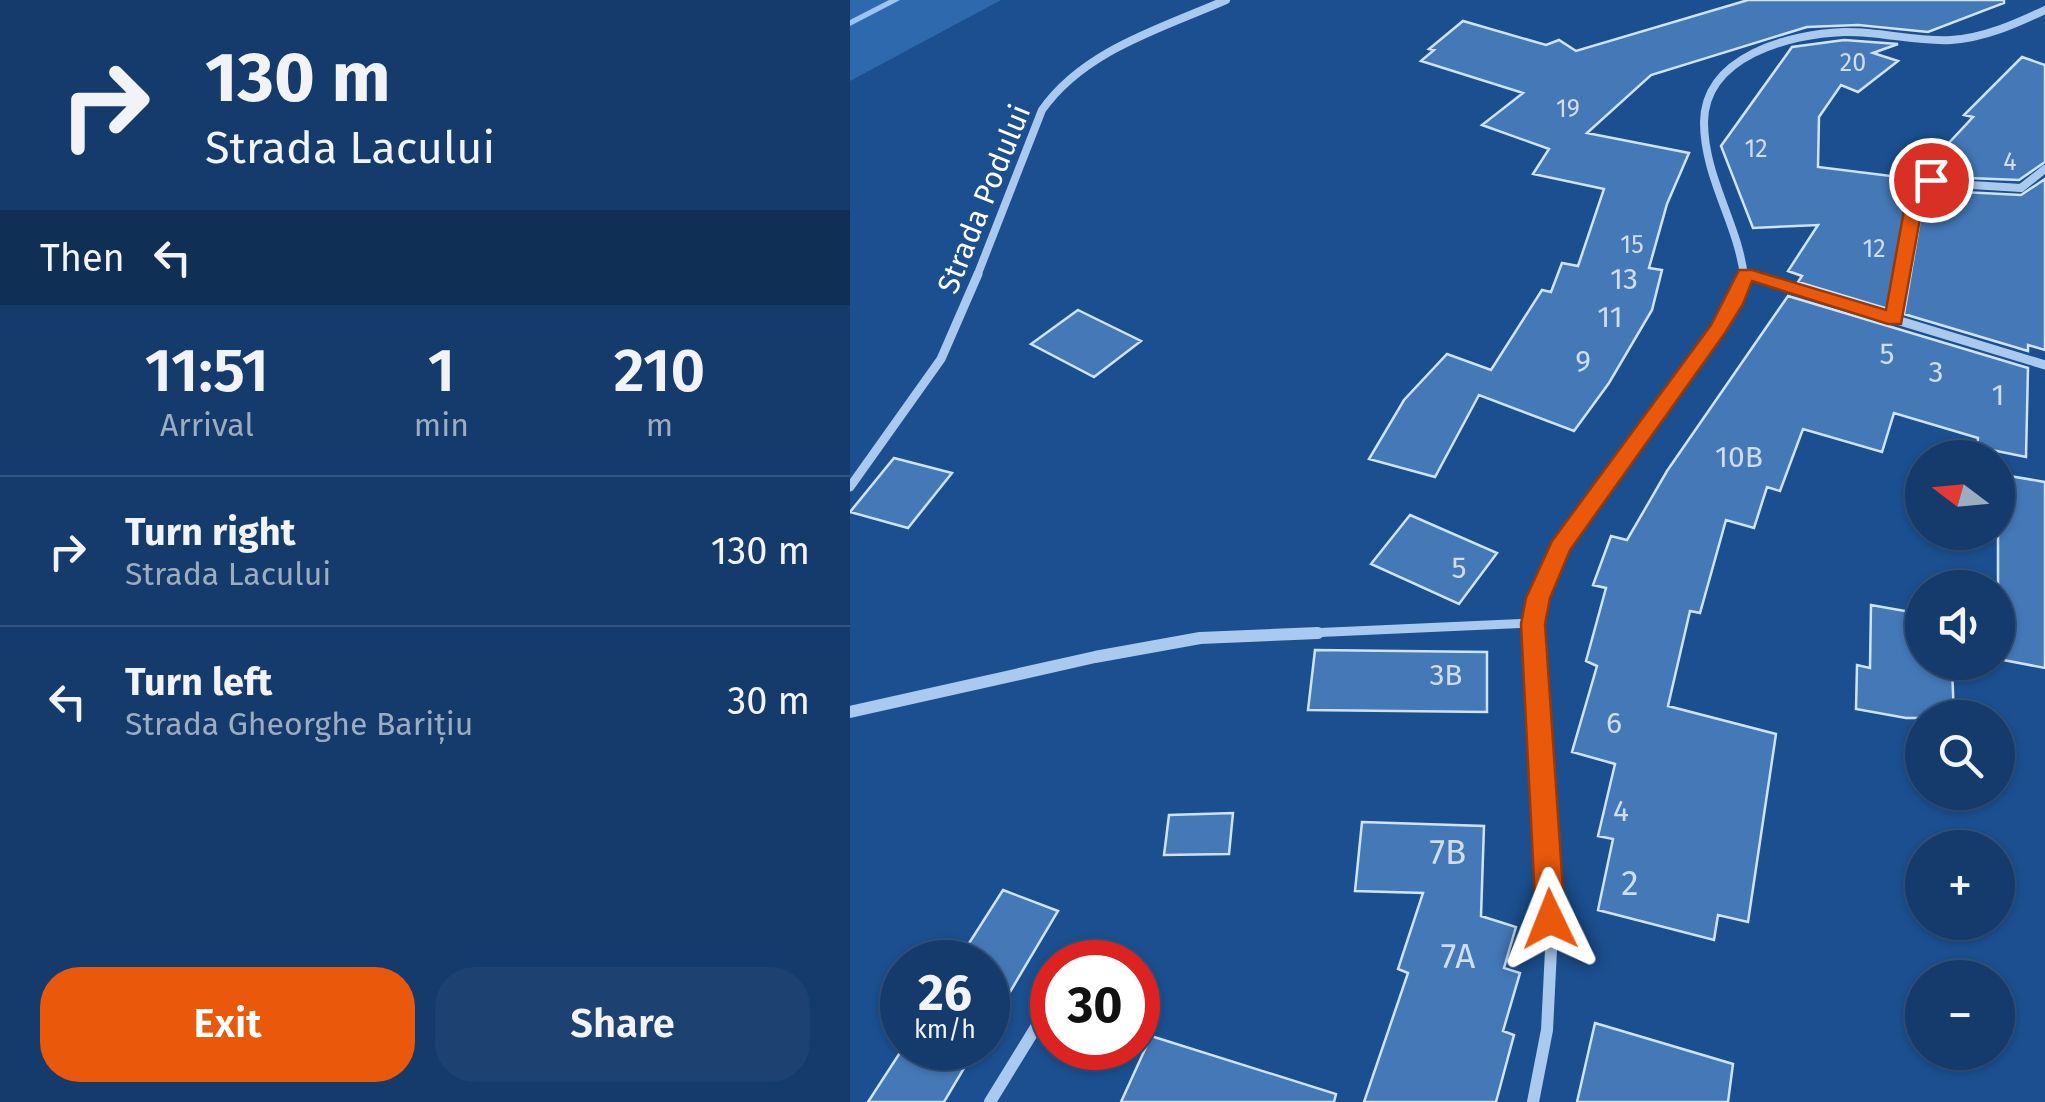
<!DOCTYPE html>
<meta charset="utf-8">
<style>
:root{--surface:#143b6b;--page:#1d4271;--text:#f1f3f6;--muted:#9dadc1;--line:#33557e;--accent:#ea580c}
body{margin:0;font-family:"Fira Sans",sans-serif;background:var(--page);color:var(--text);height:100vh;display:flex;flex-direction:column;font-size:38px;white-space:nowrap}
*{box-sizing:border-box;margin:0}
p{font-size:32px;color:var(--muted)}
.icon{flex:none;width:55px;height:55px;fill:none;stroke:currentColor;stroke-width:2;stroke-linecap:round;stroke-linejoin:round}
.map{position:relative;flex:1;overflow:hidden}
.sheet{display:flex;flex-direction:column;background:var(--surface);width:850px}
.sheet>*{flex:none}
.banner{background:#143b6b;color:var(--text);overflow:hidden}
.needle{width:65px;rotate:286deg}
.buttons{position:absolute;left:1055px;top:440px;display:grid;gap:20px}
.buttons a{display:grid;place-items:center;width:110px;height:110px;border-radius:50%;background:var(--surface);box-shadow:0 2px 8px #0004,0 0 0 2px var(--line);font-size:50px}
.speed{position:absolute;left:30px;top:940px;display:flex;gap:20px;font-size:50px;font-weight:700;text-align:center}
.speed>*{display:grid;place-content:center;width:130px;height:130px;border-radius:50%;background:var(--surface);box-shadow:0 2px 8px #0004,0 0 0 2px var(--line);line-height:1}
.speed small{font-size:25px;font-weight:400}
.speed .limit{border:15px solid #d22;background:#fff;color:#111}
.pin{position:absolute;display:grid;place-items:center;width:85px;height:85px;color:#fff;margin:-42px;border:5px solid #fff;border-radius:50%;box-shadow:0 2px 10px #0007}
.me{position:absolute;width:110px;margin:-55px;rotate:358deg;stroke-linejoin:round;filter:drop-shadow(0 0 8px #0008)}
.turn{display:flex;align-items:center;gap:35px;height:210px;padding:0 40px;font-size:45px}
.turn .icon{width:130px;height:130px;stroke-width:2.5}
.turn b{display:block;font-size:70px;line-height:85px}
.then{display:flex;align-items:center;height:95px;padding:0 40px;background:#0003;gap:20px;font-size:38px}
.eta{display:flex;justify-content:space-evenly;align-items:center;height:170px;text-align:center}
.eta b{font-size:60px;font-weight:600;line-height:70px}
.cta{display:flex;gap:20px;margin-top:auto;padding:20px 40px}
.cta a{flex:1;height:115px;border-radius:40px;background:var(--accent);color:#fff;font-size:40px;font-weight:600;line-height:115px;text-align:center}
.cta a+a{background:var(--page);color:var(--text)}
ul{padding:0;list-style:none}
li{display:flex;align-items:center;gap:30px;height:150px;padding:0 40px;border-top:2px solid var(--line)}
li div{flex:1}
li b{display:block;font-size:38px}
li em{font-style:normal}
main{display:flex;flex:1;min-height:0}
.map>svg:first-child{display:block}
.green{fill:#2e69ad}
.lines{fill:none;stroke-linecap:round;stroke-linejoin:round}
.stream{fill:#9cc4f0;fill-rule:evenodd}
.building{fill:#4478b7;stroke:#cfe3fa;stroke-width:2.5}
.street-far2{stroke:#a9c9ee;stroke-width:8}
.street-far1{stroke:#a9c9ee;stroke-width:9}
.street{stroke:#a9c9ee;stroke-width:12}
.route{fill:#ea580c;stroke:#983908;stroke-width:2.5}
.labels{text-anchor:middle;stroke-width:9;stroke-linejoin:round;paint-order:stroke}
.far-number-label{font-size:25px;fill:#d0dded}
.far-street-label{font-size:30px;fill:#fff;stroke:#1b4f8f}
.number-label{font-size:30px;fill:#d0dded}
.near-number-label{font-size:35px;fill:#d0dded}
</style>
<main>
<section class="sheet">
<div class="banner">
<div class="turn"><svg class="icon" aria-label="right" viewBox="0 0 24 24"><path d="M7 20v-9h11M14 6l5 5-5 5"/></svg><div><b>130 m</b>Strada Lacului</div></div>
<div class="then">Then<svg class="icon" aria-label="left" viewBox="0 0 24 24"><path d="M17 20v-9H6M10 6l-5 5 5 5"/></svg></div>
</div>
<div class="eta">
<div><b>11:51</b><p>Arrival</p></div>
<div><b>1</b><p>min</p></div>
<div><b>210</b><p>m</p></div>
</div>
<ul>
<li><svg class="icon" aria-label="right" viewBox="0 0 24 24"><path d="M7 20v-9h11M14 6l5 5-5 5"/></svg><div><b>Turn right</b><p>Strada Lacului</p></div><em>130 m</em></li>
<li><svg class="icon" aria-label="left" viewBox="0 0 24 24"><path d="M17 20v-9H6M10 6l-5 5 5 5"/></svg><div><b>Turn left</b><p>Strada Gheorghe Barițiu</p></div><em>30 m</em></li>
</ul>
<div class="cta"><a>Exit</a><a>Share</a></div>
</section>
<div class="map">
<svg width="1195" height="1102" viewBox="0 0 1195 1102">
<rect width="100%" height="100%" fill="#1b4f8f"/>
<path class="green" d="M0 0H151L0 81Z"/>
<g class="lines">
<path class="stream" d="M39 0H50L0 26V20Z"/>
</g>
<path class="building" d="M898 0H1154V3L1078 32 1008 25 957 27 801 75 737 133 839 153 817 204 799 268 812 270 802 310 759 383 724 431 629 395 585 477 519 459 554 400 597 354 641 370 692 290 701 292 712 263 728 266 754 189 683 174 699 149 632 125 673 93 571 61 584 50 579 49 613 21 696 45 709 40 726 51Z
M994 40 1048 44 1023 53 1048 61 1008 92 991 85 969 117 968 167 1065 179 1059 188 1038 309 948 282 952 276 938 271 968 225 903 228 871 146 942 47Z
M1172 57 1195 65V162L1169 180 1068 176 1123 117 1114 115Z
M1195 179V350L1178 345V351L1054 314 1075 190 1171 195Z
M938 296 1178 368 1176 457 1127 447 1128 438 1044 413 1032 452 953 429 930 491 917 487 904 528 876 520 850 613 840 611 818 706 926 734 898 922 868 915 864 940 748 910 763 839 748 836 765 764 722 752 747 666 736 661 756 588 743 585 761 536 777 540 817 471Z
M228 310 291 341 244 377 181 344Z
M44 458 102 473 58 528 0 512Z
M1148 474 1195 482V668L1148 659Z
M560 515 647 553 609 604 521 564Z
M1021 605 1072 614V662L1102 667 1104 718H1056L1006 709 1007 665 1020 668Z
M465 650 637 652V712L458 710Z
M383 813 379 854 314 855 319 815Z
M512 822 634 826 631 916 666 927 654 968 670 973 653 1031 664 1035 646 1102H514L558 973 548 969 573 893 505 891Z
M153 890 208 911 138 1029V962H107Z
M745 1023 883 1064 878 1102H727Z
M301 1036 486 1094 484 1102H271Z
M53 1048H126L94 1102H18Z"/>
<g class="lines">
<path class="street-far2" d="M895 274 903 276
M127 276 192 110C234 50 312 28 376 0
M894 276C888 224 854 177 854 122 855 56 939 34 994 32 1030 31 1065 42 1101 40 1134 38 1165 24 1195 10
M1052 276 1066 189 1072 182 1171 188 1195 169"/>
<path class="street-far1" d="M895 274 1195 365
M1045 319 1052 274
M0 487 91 359 128 274
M413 635 683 623
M684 635C678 527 864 387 895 274"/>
<path class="street" d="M0 712 245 657 350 638 468 633
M140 1102 202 1001
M683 1102 697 1030 701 950 684 633"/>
</g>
<path class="route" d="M1081 175 1090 180 1075 191 1051 324H1038L902 281 893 304 875 333 720 550 700 598 695 624 715 919 710 929 700 932 690 929 686 919 671 624 676 598 702 541 861 325 889 270H902L1036 310 1058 188Z"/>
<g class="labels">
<g class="far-number-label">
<text x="1003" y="71">20</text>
<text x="718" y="117">19</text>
<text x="906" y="157">12</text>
<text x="1160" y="170">4</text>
<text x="782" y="253">15</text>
<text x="1024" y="257">12</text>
</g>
<g class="far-street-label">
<text transform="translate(134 199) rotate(-68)" y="10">Strada Podului</text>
</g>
<g class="number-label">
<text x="774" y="289">13</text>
<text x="760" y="327">11</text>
<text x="1037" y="364">5</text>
<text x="733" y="371">9</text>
<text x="1086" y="382">3</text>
<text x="1148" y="405">1</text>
<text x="889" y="467">10B</text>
<text x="609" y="578">5</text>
<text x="596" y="685">3B</text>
<text x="764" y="733">6</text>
<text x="771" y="821">4</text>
</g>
<g class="near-number-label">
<text x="598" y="864">7B</text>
<text x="780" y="895">2</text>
<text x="608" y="968">7A</text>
</g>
</g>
</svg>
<div class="buttons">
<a><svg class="needle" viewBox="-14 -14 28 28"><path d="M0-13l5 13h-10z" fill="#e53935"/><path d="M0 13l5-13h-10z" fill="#9dadc1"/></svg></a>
<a><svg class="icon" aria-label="sound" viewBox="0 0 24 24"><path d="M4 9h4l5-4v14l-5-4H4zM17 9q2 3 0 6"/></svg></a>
<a><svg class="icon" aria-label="search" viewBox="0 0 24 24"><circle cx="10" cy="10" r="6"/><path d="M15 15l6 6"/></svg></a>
<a>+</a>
<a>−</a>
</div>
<div class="speed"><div>26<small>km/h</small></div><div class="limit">30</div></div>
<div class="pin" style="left:1081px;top:180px;background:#d93025"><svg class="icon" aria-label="arrive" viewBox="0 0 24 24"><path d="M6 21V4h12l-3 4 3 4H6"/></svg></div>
<svg class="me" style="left:700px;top:919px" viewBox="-20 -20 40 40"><path d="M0-17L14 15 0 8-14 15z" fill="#ea580c" stroke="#fff" stroke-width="4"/></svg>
</div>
</main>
